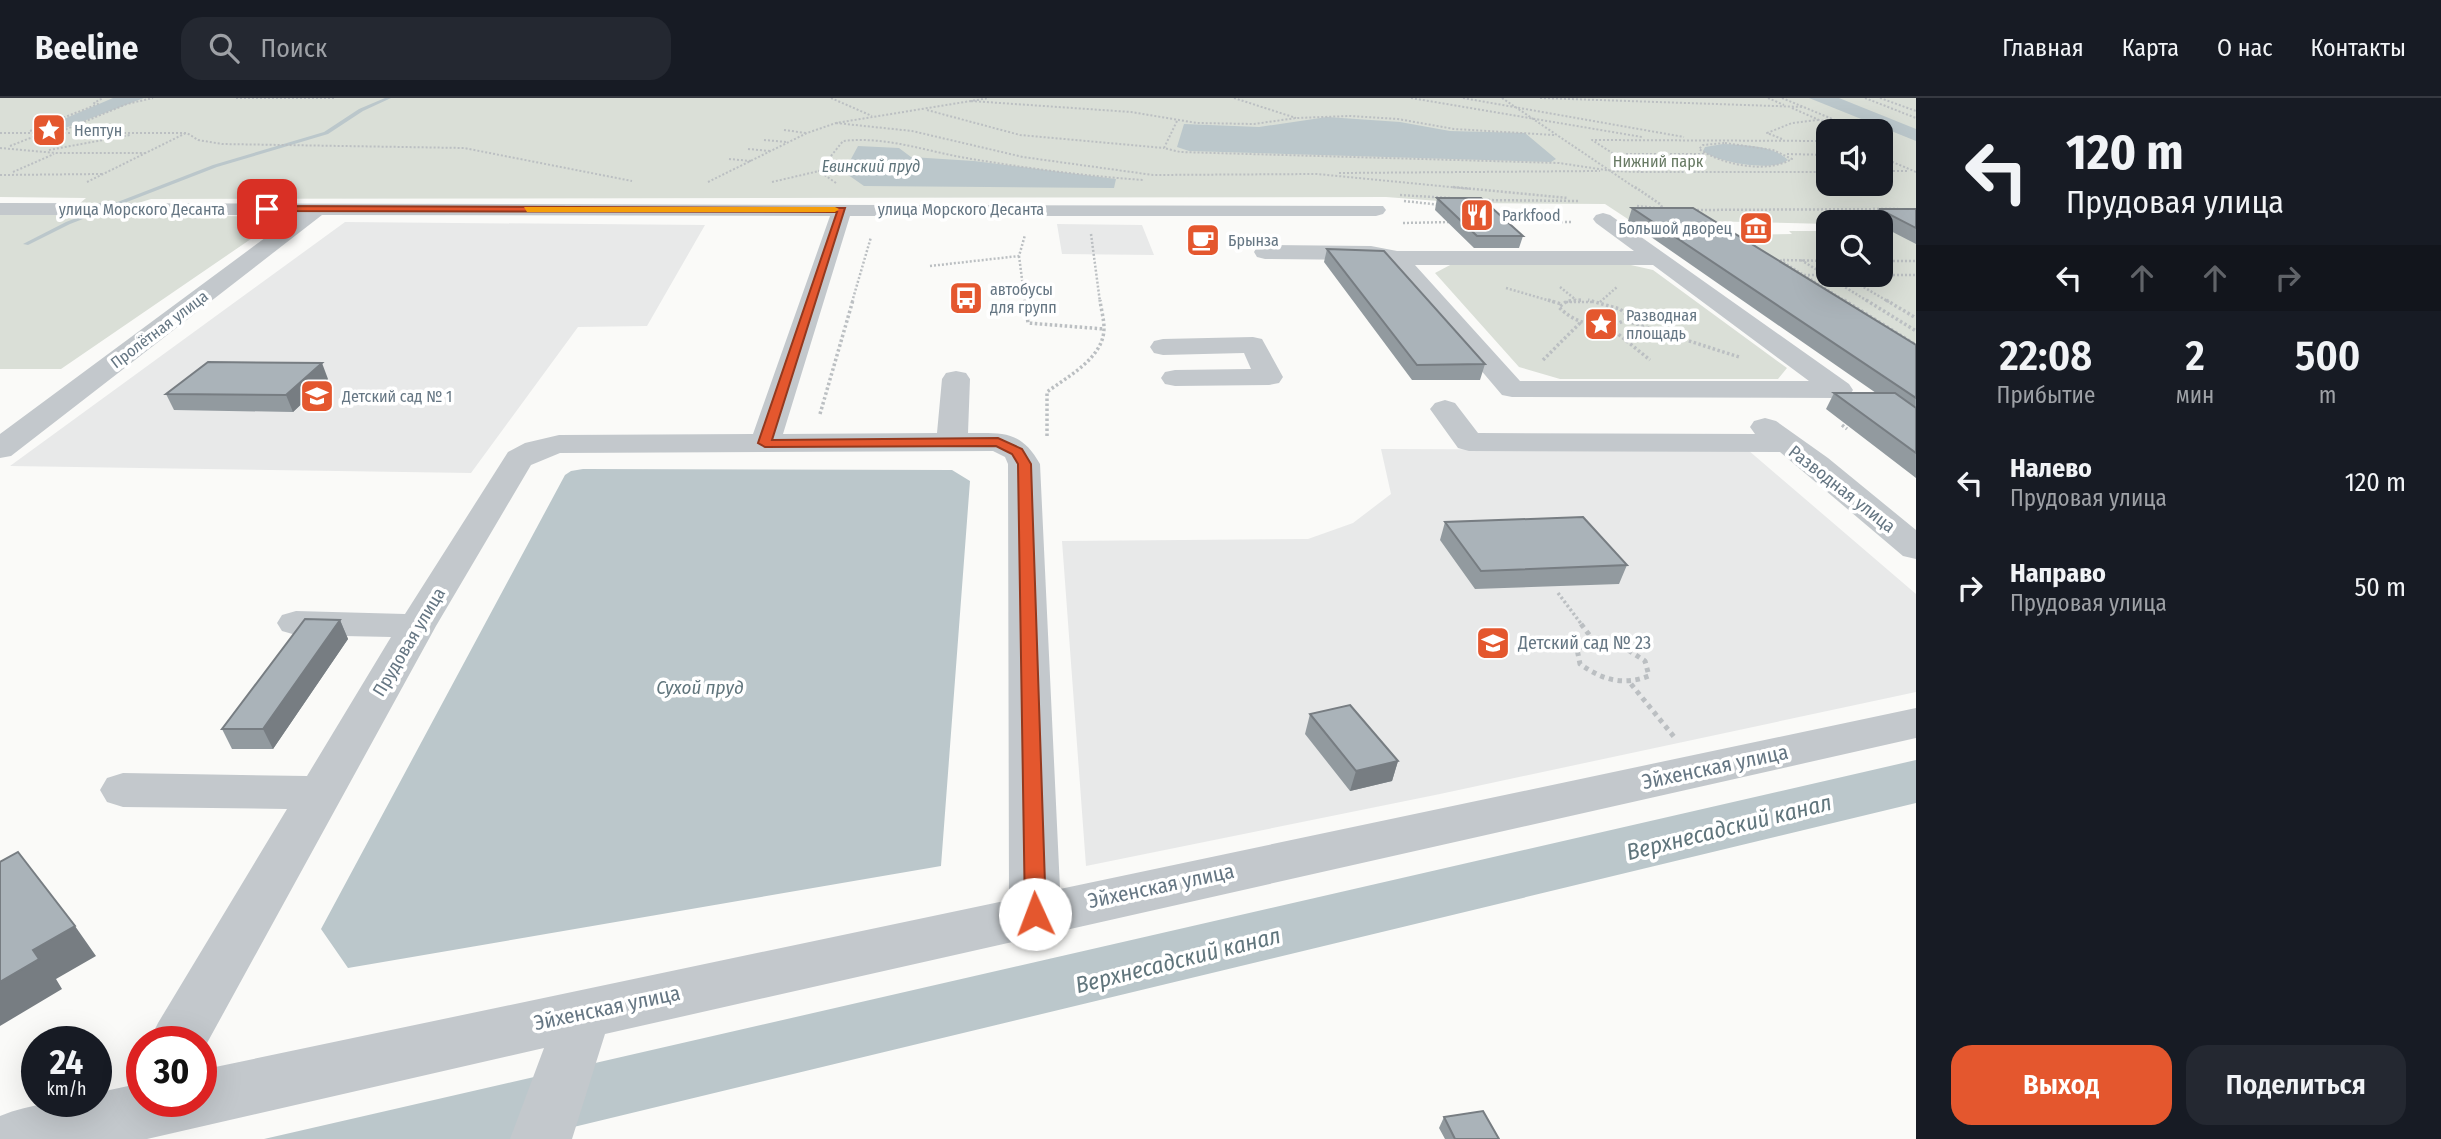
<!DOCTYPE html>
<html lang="ru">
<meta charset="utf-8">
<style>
:root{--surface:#171b24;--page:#242831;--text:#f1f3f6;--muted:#9ea1a6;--line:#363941;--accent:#e4572e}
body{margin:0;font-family:"Fira Sans Condensed",sans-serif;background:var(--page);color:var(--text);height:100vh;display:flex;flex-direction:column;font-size:26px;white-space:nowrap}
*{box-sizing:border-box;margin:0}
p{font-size:23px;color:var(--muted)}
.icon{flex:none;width:38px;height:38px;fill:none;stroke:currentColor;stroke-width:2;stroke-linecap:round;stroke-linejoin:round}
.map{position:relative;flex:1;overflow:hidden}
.drawer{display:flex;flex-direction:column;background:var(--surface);width:525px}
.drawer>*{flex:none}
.banner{background:#171b24;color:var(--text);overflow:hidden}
.buttons{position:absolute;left:1816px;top:21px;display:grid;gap:14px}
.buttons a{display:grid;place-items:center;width:77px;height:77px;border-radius:14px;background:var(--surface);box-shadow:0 7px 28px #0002;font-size:35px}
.speed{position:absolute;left:21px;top:928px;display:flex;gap:14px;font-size:35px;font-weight:700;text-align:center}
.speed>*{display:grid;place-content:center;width:91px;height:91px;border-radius:50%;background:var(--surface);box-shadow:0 7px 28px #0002;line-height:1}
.speed small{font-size:18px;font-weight:400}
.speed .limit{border:10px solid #d22;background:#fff;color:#111}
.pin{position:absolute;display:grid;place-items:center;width:60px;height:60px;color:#fff;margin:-30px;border-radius:14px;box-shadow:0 4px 10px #0006}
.me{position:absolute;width:77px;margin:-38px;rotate:358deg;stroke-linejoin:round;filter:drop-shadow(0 0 5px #0008)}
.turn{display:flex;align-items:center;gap:24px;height:147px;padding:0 35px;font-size:32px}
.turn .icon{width:91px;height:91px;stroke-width:2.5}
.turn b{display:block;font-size:49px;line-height:60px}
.lanes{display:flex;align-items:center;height:66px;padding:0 35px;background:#0003;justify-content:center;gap:35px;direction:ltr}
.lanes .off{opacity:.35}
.eta{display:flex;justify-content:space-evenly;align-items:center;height:119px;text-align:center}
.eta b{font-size:42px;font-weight:600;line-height:49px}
.primary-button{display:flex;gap:14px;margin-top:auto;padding:14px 35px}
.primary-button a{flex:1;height:80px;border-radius:21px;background:var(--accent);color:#fff;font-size:28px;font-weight:600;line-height:80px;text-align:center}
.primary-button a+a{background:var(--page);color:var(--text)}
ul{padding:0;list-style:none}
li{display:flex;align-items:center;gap:21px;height:105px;padding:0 35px}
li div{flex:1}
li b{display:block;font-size:26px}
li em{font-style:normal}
header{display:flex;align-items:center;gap:42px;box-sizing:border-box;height:98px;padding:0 35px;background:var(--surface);border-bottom:2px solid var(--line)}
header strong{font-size:33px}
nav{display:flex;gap:38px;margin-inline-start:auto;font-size:24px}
.search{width:490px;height:63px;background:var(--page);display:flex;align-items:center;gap:18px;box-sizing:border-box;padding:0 24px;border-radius:21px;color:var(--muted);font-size:26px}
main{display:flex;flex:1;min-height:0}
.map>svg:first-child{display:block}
.built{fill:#e8e9e9}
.green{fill:#dadfd7;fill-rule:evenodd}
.water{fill:#bbc7cb}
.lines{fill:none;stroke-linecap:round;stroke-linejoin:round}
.stream{fill:#bbc7cb;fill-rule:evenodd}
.path-far3{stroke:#bbbfc2;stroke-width:2;stroke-dasharray:2 2;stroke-linecap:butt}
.path-far2{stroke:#bbbfc2;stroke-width:2.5;stroke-dasharray:2 2;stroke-linecap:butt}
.path-far1{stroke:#bbbfc2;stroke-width:3.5;stroke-dasharray:2.5 2.5;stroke-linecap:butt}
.path{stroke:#bbbfc2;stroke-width:5;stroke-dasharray:4.5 4.5;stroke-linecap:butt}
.minor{fill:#c3c8cc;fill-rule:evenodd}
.wall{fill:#929a9f}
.shaded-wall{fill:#777d82}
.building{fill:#aab3b9;stroke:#777d82;stroke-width:2}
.route{fill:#e4572e;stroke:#94391e;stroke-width:2}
.slow{fill:#f59e0b}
.labels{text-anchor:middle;stroke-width:7;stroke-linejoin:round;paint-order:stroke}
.far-poi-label{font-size:16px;fill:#657683;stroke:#fff;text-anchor:start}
.far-park-label{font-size:16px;fill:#687a64;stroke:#fff}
.far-water-label{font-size:16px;font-style:italic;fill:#60757c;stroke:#fff}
.far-street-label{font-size:16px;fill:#657683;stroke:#fff}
.street-label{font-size:18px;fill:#657683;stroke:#fff}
.poi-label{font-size:18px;fill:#657683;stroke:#fff;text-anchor:start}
.water-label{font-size:19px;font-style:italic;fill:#60757c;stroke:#fff}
.near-street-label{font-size:21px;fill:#657683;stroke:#fff}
.near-water-label{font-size:23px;font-style:italic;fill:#60757c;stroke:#fff}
</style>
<header>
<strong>Beeline</strong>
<div class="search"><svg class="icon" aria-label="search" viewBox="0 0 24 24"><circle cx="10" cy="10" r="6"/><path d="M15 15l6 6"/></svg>Поиск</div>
<nav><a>Главная</a><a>Карта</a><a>О нас</a><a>Контакты</a></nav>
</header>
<main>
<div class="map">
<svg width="1916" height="1041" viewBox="0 0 1916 1041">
<rect width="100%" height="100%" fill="#fafaf8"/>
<path class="built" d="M345 124 705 127 647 228 578 229 471 375 10 368Z
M1057 126 1142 127 1154 157 1062 156Z
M1381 351 1748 352 1916 496V594L1440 696 1086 768 1062 443 1308 441 1353 425 1391 396Z"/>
<path class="green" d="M0 0H1916V121L1907 124H1829V126L1700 123 1646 133 1605 106 1465 105 1386 99 151 101 135 106H79L86 100 0 99ZM1829 33H1881V86H1829Z
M0 115 283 119 61 271H0Z
M1789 133H1829V177H1881V133L1916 136V268L1722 137 1792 136Z
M1622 165 1653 172 1787 270 1778 281H1560L1519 269 1435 175 1452 166Z"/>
<path class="water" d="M113 0H144L60 32H38Z
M1809 0H1839L1916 31V43Z
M1327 19 1400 24 1450 33 1525 35 1556 61 1551 64 1189 53 1177 49 1184 26 1259 29Z
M1723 46C1743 47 1773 47 1788 62 1772 74 1719 65 1703 53L1705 49Z
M858 48 899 50 911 59 974 63 1116 81 1114 90 864 88 844 74Z
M583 371 952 372 970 383 941 768 348 870 321 831 565 377 571 373Z
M1916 662V705L524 1041H264Z"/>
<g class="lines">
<path class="stream" d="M385 0H391L363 13 328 36 217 69 70 126 28 147 23 146 66 124 213 67 324 34 359 11Z"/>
<path class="path-far3" d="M236 0H336
M831 0 872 18
M1234 0 1296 20
M1411 0 1642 39
M1463 0 1684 39
M1502 0 1637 91
M1540 0 1804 9
M1768 0 1784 7
M1782 0 1861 33
M1865 0 1916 20
M1880 0 1916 13
M971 3 1131 14 1197 25 1254 26 1296 20 1350 18 1398 21 1454 31 1554 37
M1792 10 1819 22 1837 25
M927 12 1020 37 1164 50
M1177 23 1164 50 1180 54 1559 65 1612 73 1642 74
M836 25 912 33 1023 59 1153 77 1317 76 1471 91
M784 32 806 35
M30 33 98 6 94 5 103 0
M62 33 127 6 153 0
M0 35H187L198 42 222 46 464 50 632 83
M1782 41 1767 35 1792 25 1818 22
M764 42 787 44
M1829 43 1592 42 1642 74H1829
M1725 45 1773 52 1792 61C1766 76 1723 67 1699 51L1703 47Z
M10 48 38 37
M0 50 56 55H147
M748 51 770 53
M49 52 130 37
M1614 56H1704
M1787 56 1829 57
M1881 59 1916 74
M729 61 751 63
M1881 73H1908
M13 74 54 56
M1339 75 1600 73
M0 77 102 76
M87 84 186 35
M708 84 807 35 836 25 989 0
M772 84 819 73
M836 85 819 73 843 43C886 38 925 53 966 60 1025 70 1084 78 1144 82"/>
<path class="path-far2" d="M1453 89 1568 100
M1635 89 1660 106 1664 112
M1400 97 1464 101
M1480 102 1580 103
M1404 103 1441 107
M1637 108 1656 110
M1693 112 1898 111
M1546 113 1558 124
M1501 124H1573
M1403 125 1451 124
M1091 136 1100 204
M1019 158 1025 204
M1780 162 1847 204
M1783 162 1829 163
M1801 162 1869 204
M1881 163H1916
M930 168 1019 158 1025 137
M1804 177H1823
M1843 177 1889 204
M1881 177H1916
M1560 189 1576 202
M1506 190 1554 204
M852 204 871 139
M1566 204H1594
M1600 204 1617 189"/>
<path class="path-far1" d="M1025 202 1028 225 1104 231
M1548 202 1561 206
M1581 202 1567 203 1559 209C1575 227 1610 235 1629 219L1620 211 1588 202
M1844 202 1916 247
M1866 202 1916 233
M1886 202 1916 220
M1627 223 1739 259
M1607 227 1650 262
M1543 262 1581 224
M820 316 853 202
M1842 327 1847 331
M1047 338V294C1068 278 1104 260 1104 230 1104 221 1101 211 1100 202
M1558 495 1582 527"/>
<path class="path" d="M1581 526 1594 543
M1594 543 1622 548 1645 563 1649 578C1622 588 1603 582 1580 566L1577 551Z
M1631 586 1675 640"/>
<path class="minor" d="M0 105 1383 108 1386 112 1383 116 1376 118H850L783 336 937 335 942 281 946 275 956 273 966 275 970 281 968 335C1003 335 1021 332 1040 366L1060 791 1916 610V640L605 936 572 1041H510L544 950 147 1041H0V1018C32 1005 62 1003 96 1003V995L142 985V1003H201V972L1009 802 1008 366 1005 359 993 353 560 355 531 367 436 528 201 956V943H149L158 925 287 711 123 709 107 704 100 692 107 680 123 675 307 678 391 539 296 537 282 533 277 525 282 517 296 513 405 516 508 354 525 345 559 337 753 336 830 118 322 117 11 358 0 360V336L296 117H0Z
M1603 115 1610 117 1849 286 1853 292 1849 298 1839 300 1512 299 1502 297 1390 165 1371 162 1265 161 1257 159 1254 154 1257 149 1265 147 1371 148 1397 153H1634L1596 125 1593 121 1596 117ZM1415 167H1653L1809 283H1520Z
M1253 239 1262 241 1283 279 1279 285 1269 287 1175 288 1165 286 1161 280 1165 274 1175 272 1251 271 1244 255 1163 257 1154 255 1150 249 1154 243 1163 241Z
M1445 302 1455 305 1478 335 1755 336 1750 329 1754 323 1765 320 1776 323 1828 360 1916 432V461L1903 458 1780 354 1469 353 1458 350 1430 311 1435 305Z"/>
</g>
<path class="wall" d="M1437 100 1523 138 1519 150H1474L1435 112Z
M1632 110 1916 247V380L1826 311 1834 295H1876L1628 123Z
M1879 111H1916V146L1881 128V124H1873Z
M1327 151 1485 266 1480 282H1412L1324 164Z
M328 281 293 314 174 312 166 296Z
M1445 424 1627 467 1619 486 1475 491 1440 442Z
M340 522 348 541 273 651H232L222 631Z
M1310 616 1398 663 1392 683 1350 693 1305 636Z
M1444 1019 1499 1041H1445L1439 1030Z"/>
<path class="shaded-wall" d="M322 265 328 281 293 314 286 297Z
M340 522 348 541 273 651 263 631Z
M1398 663 1392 683 1350 693 1356 673Z
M75 828 96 858 56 881 62 891 0 928V884L33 852Z"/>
<path class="building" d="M1437 100H1481L1523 138H1477Z
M1632 110H1693L1916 247V300Z
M1879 111H1916V130Z
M1327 151 1384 153 1485 266 1417 267Z
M208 264 322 265 286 297 166 296Z
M1834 295H1895L1916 310V355Z
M1583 419 1627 467 1481 473 1445 424Z
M305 521 340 522 263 631H222Z
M1350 607 1398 663 1356 673 1310 616Z
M18 754 75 828 33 852 39 861 0 884V764Z
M1483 1013 1499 1041H1455L1444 1019Z"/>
<path class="route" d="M267 108 845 110 772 342 998 340 1022 351 1031 366 1046 816 1043 822 1035 824 1028 822 1025 816 1018 366 1012 356 996 348 765 349 758 345 837 114 264 113Z"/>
<path class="slow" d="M524 109H835L839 111 835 114H527Z"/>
<defs>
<g id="sight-square" transform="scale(1.75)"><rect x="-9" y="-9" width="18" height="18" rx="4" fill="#e4572e" stroke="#fff"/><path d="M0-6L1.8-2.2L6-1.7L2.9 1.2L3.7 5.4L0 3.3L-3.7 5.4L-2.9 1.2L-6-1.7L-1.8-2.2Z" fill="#fff"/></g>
<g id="restaurant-square" transform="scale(1.75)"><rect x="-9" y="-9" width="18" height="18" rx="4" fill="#e4572e" stroke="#fff"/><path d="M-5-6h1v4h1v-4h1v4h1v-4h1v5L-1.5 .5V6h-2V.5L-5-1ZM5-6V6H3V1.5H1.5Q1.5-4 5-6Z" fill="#fff"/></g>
<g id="museum-square" transform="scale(1.75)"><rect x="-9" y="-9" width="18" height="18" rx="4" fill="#e4572e" stroke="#fff"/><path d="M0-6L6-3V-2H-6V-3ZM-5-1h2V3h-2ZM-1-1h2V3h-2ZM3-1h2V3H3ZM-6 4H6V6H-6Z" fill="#fff"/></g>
<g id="cafe-square" transform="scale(1.75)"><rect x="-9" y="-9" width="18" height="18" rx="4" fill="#e4572e" stroke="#fff"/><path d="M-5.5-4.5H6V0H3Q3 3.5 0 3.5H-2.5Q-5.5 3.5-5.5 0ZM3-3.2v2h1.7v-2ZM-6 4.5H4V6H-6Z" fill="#fff"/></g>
<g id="bus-square" transform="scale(1.75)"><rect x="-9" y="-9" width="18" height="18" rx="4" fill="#e4572e" stroke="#fff"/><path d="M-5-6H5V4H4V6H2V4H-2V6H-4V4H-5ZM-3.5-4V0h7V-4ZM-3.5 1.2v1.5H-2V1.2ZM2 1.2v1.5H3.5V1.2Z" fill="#fff"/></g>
<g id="school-square" transform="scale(1.75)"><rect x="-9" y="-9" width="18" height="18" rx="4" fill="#e4572e" stroke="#fff"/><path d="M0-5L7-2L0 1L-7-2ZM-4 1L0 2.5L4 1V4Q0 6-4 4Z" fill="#fff"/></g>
</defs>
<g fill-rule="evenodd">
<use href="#sight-square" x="49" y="32"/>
<use href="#restaurant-square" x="1477" y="117"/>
<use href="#museum-square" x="1756" y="130"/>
<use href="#cafe-square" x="1203" y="142"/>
<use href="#bus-square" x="966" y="200"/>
<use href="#sight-square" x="1601" y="226"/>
<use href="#school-square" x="317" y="298"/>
<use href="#school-square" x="1493" y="545"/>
</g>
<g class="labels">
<g class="far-poi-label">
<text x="74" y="38">Нептун</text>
<text x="1502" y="123">Parkfood</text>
<text x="1732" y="136" text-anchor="end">Большой дворец</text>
<text x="1228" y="148">Брынза</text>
<text x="990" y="197">автобусы<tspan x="990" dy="18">для групп</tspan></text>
<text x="1626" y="223">Разводная<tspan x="1626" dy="18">площадь</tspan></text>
<text x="342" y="304">Детский сад № 1</text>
</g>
<g class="far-park-label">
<text x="1658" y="69">Нижний парк</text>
</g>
<g class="far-water-label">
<text x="871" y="74">Евинский пруд</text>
</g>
<g class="far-street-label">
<text x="142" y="117">улица Морского Десанта</text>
<text x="961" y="117">улица Морского Десанта</text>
<text transform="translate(159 231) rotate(-37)" y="6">Пролётная улица</text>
</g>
<g class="street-label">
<text transform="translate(1842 391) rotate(38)" y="6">Разводная улица</text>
<text transform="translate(409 544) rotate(-59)" y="6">Прудовая улица</text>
</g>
<g class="poi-label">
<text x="1518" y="551">Детский сад № 23</text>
</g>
<g class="water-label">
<text x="700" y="596">Сухой пруд</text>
</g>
<g class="near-street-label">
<text transform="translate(1715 669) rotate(-12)" y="7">Эйхенская улица</text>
<text transform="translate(1161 788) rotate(-12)" y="7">Эйхенская улица</text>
<text transform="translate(607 910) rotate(-12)" y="7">Эйхенская улица</text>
</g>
<g class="near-water-label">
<text transform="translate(1729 729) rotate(-14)" y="8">Верхнесадский канал</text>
<text transform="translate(1178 862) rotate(-14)" y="8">Верхнесадский канал</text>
</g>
</g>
</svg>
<div class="buttons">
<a><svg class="icon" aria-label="sound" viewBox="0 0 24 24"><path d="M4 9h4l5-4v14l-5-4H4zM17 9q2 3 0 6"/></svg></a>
<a><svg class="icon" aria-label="search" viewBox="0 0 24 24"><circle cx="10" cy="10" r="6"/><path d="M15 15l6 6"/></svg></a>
</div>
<div class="speed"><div>24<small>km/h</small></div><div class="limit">30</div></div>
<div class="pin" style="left:267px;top:111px;background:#d93025"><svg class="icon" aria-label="arrive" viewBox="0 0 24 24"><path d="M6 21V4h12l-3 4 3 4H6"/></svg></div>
<svg class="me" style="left:1035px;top:816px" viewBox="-20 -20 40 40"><circle r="19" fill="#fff"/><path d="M0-13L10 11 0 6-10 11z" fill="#e4572e"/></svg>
</div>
<section class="drawer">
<div class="banner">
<div class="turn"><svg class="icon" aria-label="left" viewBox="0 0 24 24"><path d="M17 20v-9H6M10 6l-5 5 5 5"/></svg><div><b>120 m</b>Прудовая улица</div></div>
<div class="lanes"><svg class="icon" aria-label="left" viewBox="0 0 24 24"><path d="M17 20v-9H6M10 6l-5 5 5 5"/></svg><svg class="icon off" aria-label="ahead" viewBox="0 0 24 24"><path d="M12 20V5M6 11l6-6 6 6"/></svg><svg class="icon off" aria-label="ahead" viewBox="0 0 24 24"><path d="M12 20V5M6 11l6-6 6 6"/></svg><svg class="icon off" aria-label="right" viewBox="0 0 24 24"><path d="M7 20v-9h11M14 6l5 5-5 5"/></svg></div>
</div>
<div class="eta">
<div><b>22:08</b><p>Прибытие</p></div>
<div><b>2</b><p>мин</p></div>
<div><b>500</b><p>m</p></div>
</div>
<ul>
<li><svg class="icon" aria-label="left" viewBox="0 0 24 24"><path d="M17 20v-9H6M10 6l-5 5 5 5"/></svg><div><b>Налево</b><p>Прудовая улица</p></div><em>120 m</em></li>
<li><svg class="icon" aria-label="right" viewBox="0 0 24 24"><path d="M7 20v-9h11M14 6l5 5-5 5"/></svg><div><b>Направо</b><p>Прудовая улица</p></div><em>50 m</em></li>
</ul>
<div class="primary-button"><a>Выход</a><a>Поделиться</a></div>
</section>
</main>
